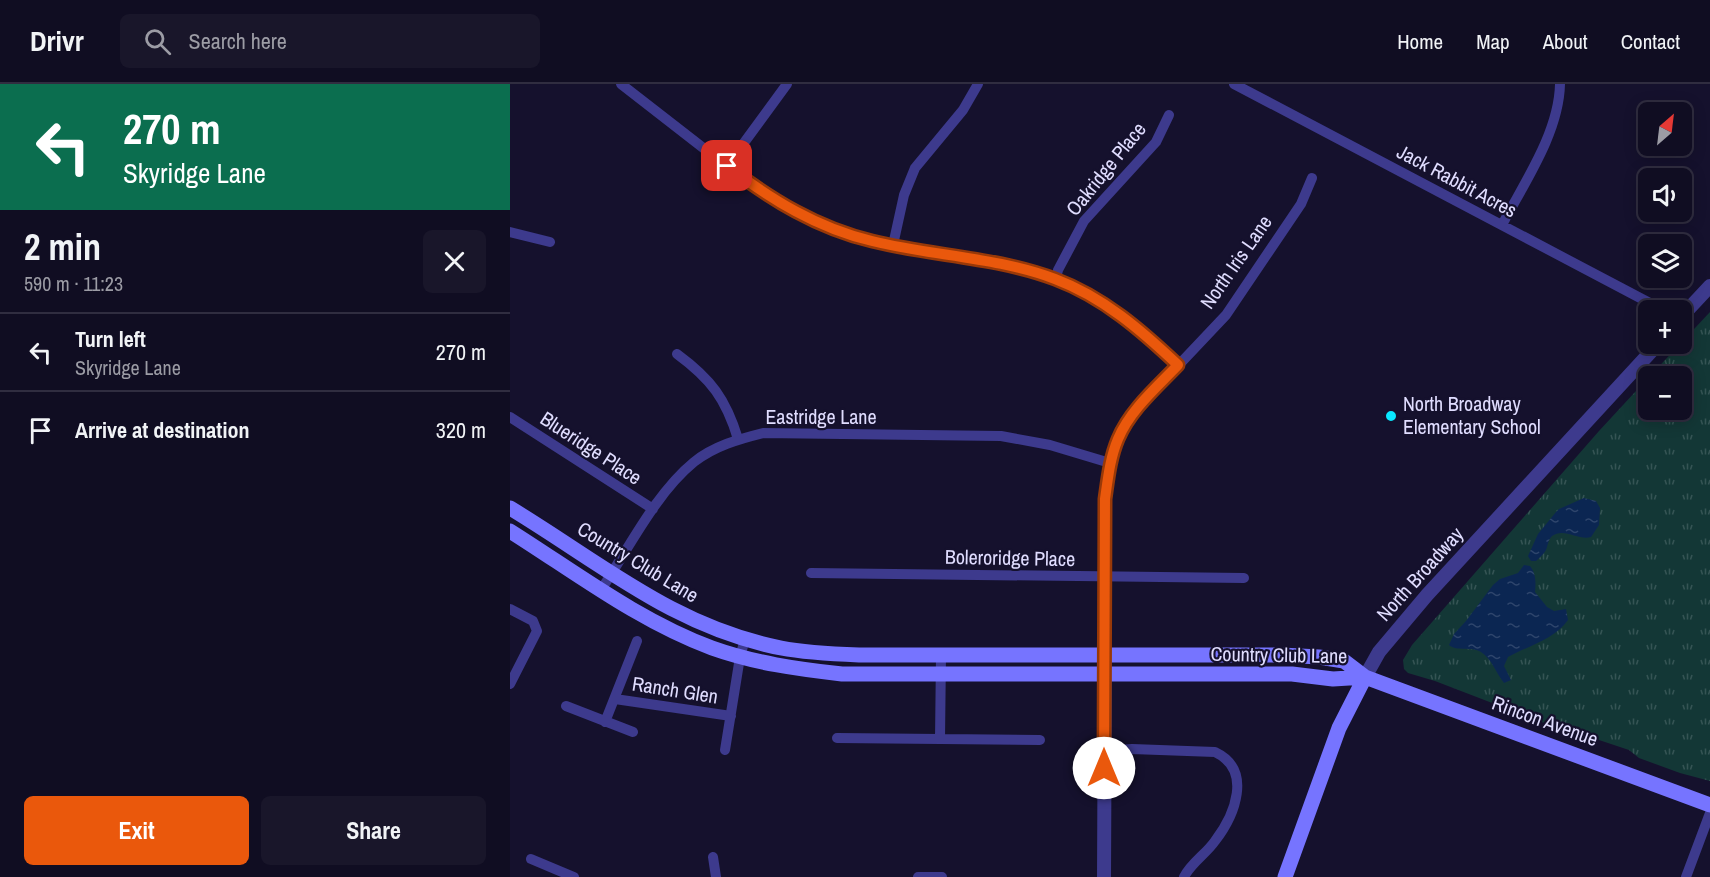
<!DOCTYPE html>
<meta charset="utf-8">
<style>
:root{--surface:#100d22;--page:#19162a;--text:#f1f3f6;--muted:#9c9ca5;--line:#302d40;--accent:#ea580c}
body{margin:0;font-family:"Archivo Narrow",sans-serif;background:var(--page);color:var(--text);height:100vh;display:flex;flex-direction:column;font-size:22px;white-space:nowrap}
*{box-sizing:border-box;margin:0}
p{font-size:20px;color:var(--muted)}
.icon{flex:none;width:33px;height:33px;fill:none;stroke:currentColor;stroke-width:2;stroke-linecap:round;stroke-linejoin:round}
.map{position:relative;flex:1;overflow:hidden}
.sheet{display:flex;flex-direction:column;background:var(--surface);width:510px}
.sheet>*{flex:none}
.guide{background:#0b6e4f;color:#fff;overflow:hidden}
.needle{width:39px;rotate:28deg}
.controls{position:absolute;left:1128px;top:18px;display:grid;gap:12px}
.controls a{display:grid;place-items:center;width:54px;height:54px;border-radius:9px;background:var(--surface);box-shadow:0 3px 15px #0003,0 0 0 2px var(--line);font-size:30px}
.pin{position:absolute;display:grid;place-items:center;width:51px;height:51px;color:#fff;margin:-26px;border-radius:12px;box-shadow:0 3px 9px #0006}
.me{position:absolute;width:66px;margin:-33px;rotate:0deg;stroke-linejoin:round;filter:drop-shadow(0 0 4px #0008)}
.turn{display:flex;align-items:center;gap:21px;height:126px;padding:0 24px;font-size:27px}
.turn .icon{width:78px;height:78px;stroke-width:2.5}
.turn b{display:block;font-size:42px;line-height:51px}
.round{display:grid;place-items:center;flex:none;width:63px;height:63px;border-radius:9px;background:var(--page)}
.overview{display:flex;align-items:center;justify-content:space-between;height:102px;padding:0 24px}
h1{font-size:36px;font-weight:700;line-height:45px}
.button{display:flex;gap:12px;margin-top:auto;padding:12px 24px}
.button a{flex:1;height:69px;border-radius:9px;background:var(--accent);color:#fff;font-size:24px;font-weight:700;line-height:69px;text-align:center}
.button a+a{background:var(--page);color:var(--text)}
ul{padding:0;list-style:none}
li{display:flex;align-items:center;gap:18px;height:78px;padding:0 24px;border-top:2px solid var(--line)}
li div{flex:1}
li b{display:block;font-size:22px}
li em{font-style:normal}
header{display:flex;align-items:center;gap:36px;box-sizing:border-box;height:84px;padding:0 30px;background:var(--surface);border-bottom:2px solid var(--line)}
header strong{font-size:28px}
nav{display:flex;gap:33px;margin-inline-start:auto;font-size:21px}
.search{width:420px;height:54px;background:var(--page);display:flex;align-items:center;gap:15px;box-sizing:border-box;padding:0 21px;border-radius:9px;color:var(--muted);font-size:22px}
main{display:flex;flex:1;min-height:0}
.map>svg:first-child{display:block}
.grass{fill:url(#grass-tufts)}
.water{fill:url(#water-ripples)}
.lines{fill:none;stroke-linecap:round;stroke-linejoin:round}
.minor{stroke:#3d3a8d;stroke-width:10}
.tertiary{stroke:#3d3a8d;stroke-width:14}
.secondary{stroke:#7674ff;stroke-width:15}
.route-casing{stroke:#983908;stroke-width:15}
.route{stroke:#ea580c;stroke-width:10}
.poi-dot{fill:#09e8ff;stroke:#15112d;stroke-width:2}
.labels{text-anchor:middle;stroke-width:4.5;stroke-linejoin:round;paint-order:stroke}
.street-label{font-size:20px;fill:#e0ddff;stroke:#15112d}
.poi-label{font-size:20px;fill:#e0ddff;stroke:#15112d;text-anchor:start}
</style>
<header>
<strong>Drivr</strong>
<div class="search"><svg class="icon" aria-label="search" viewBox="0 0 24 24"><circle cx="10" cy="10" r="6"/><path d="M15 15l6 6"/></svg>Search here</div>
<nav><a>Home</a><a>Map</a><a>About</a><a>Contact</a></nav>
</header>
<main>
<section class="sheet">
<div class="guide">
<div class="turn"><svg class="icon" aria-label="left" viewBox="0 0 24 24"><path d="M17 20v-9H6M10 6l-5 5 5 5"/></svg><div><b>270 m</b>Skyridge Lane</div></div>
</div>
<div class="overview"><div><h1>2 min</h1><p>590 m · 11:23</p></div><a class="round"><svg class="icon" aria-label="close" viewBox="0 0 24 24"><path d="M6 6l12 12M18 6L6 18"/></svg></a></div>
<ul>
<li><svg class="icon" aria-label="left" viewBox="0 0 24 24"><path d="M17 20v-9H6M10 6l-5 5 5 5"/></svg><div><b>Turn left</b><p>Skyridge Lane</p></div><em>270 m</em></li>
<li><svg class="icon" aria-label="arrive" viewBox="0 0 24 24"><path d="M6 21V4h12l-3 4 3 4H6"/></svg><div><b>Arrive at destination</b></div><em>320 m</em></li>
</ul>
<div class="button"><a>Exit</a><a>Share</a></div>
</section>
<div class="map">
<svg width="1200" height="793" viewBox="0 0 1200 793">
<defs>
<pattern id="grass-tufts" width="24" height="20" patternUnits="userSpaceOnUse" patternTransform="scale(1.5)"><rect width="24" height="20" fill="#133736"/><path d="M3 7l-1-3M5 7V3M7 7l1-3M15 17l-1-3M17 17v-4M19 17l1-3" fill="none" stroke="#355454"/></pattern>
<pattern id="water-ripples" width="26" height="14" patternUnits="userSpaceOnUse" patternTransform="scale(1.5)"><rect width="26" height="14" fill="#0b2652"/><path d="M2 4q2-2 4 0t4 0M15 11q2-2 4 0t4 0" fill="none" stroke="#2e456c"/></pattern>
</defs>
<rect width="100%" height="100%" fill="#15112d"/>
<path class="grass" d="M1200 228V697L1170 689 1129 674 1119 666 1083 654 1068 652 925 597 898 589 894 585 893 576 902 561 1089 347 1138 294V326H1172V292H1140Z"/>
<path class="water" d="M1074 414 1086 417 1090 424 1089 441 1081 453C1069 457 1054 443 1042 452 1038 456 1038 461 1036 466 1034 470 1030 473 1026 477H1021L1018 472 1028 450 1046 428 1049 425Z
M1014 481 1020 482C1026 489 1026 499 1025 508L1037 523 1044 527 1056 525 1058 536C1045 555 1018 562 998 573L994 582 1001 596 994 599C986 589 982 575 971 568 961 562 947 568 939 561L944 550 956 537 983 501 990 495 1008 489Z"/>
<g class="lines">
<path class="minor" d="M111 0C141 23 171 47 201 70 237 98 275 129 320 144 393 170 475 167 546 195 594 213 631 246 668 281
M724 0 1153 226
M217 82 277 0
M992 141C1014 99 1049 49 1050 0
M0 148 40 158
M383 161 394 111 405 84 453 26 468 0
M546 195 548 186 574 137 646 58 659 31
M167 270C201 295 216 315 228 355
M0 333 143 425
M301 489 734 494
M91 506C119 464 146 409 184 378 204 362 229 355 253 349L491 352 540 361 600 379
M0 525 23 537 27 547 0 600
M595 571V415L600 379 608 354 615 341 630 322 716 231 791 120 802 94
M105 615 221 632
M56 622 123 648
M95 638 127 557
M327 654 530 656
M430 655 431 571
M215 666 230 573 235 555
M594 667 622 665 705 668C743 686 725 731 705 757 696 770 681 779 674 793
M203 773 206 793
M21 775 64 793
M408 793H432
M1176 793 1200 729"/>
<path class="tertiary" d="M1172 232 1200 202
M855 593 869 568 917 511 1148 260
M594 793 595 571"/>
<path class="secondary" d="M0 424C91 479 164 543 271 564 297 569 323 570 349 571H772L809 573 834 577 855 593 1200 721
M0 447C65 488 129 537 202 564 244 579 287 585 332 590H782L823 595 855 593
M775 793 829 644 855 593"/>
</g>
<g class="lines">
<g class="route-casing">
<path id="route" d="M217 82C262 116 307 144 362 157 422 172 487 173 545 195 593 213 631 246 668 281 647 303 620 326 608 355 600 374 598 394 595 415L594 684"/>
</g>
<use href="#route" class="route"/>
</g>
<circle class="poi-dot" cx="881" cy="332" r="6"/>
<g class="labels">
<g class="street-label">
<text transform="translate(596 85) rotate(-51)" y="7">Oakridge Place</text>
<text transform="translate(947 97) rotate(28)" y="7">Jack Rabbit Acres</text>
<text transform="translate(726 178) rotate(-55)" y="7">North Iris Lane</text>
<text x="311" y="340">Eastridge Lane</text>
<text transform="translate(81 364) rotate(33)" y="7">Blueridge Place</text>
<text transform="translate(500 474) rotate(1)" y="7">Boleroridge Place</text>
<text transform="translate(128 478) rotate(31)" y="7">Country Club Lane</text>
<text transform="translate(910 490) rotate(-48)" y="7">North Broadway</text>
<text transform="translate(769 571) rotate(1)" y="7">Country Club Lane</text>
<text transform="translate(165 606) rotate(9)" y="7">Ranch Glen</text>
<text transform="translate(1035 637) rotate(20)" y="7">Rincon Avenue</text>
</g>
<g class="poi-label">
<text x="893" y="327">North Broadway<tspan x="893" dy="23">Elementary School</tspan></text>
</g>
</g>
</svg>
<div class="controls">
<a><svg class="needle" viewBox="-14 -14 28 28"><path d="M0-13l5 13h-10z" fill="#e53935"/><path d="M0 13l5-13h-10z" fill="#9c9ca5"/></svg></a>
<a><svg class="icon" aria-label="sound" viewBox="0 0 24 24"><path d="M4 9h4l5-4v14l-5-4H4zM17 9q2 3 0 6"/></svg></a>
<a><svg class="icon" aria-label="layers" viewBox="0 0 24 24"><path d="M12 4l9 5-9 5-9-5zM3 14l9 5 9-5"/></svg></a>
<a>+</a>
<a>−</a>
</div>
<div class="pin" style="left:217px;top:82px;background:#d93025"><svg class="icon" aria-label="arrive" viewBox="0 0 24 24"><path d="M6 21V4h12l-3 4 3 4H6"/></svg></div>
<svg class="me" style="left:594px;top:684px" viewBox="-20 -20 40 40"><circle r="19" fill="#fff"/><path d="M0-13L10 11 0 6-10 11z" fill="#ea580c"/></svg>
</div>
</main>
